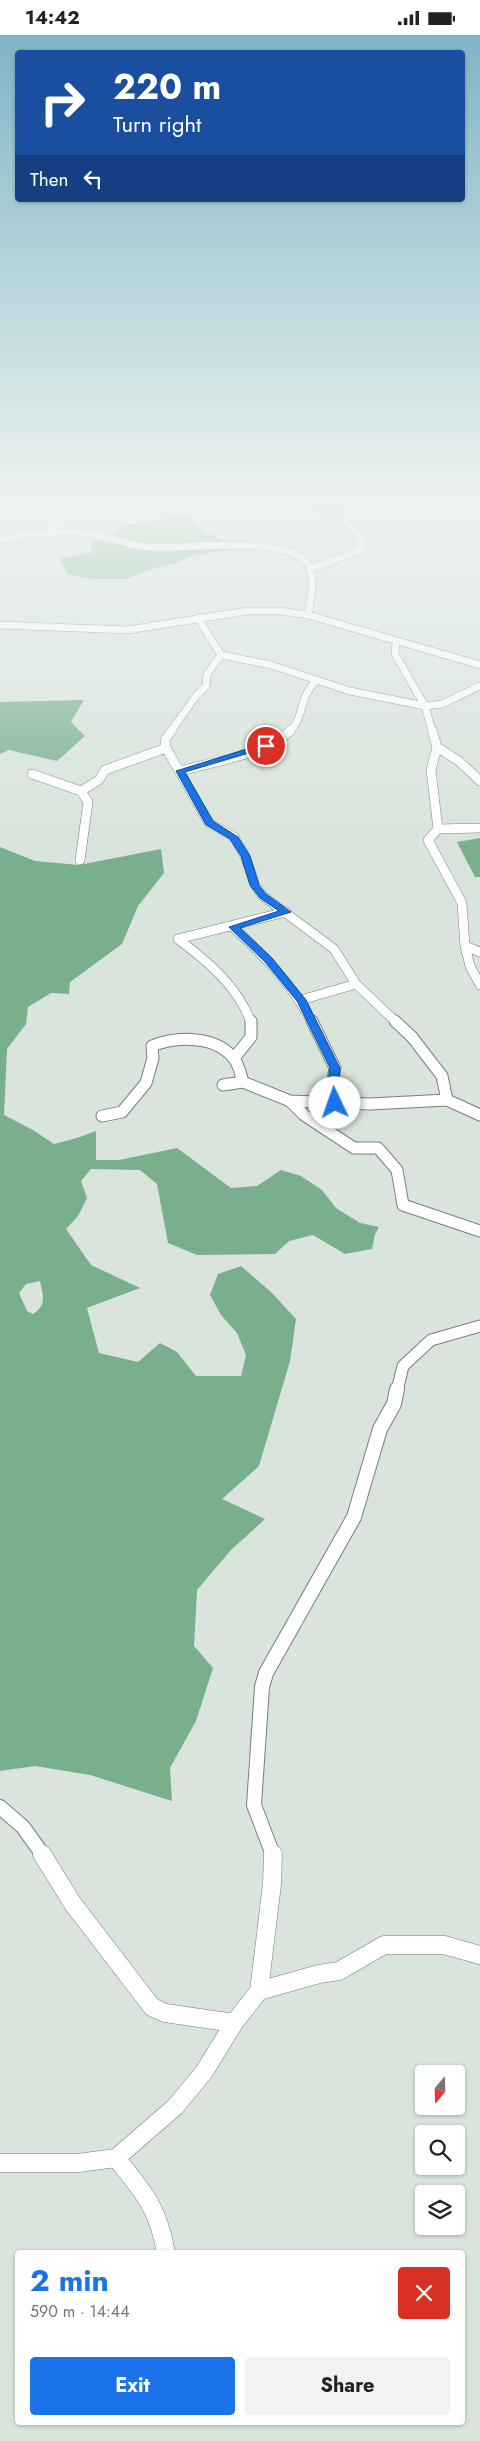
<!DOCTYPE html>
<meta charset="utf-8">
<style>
:root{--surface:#fff;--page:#f2f2f2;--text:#222;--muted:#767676;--accent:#1a73e8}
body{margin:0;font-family:Jost,sans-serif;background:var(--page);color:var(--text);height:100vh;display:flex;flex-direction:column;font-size:19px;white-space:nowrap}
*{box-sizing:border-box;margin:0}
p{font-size:16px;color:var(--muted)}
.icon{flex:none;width:28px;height:28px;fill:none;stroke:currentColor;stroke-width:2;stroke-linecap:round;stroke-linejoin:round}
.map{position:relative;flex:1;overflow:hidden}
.drawer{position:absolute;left:15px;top:2215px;width:450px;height:175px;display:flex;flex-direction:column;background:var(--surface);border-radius:5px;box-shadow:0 1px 4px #0004}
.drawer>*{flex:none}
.top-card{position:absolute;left:15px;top:15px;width:450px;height:152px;border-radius:5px;box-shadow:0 1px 4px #0004;background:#1a4fa0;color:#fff;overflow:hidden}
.needle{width:32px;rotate:199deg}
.buttons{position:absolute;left:415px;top:2030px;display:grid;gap:10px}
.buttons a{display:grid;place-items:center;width:50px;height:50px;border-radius:5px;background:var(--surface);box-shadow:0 1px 4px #0004;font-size:25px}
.pin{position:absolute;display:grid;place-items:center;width:42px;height:42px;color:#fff;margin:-21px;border:2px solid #fff;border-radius:50%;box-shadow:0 1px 5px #0007}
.me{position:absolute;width:55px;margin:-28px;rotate:357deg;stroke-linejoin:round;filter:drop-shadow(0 0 4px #0008)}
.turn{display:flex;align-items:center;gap:18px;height:105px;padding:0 15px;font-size:22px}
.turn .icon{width:65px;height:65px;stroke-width:2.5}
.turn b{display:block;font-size:35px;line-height:42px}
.then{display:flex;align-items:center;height:48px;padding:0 15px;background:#0003;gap:10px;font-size:19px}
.round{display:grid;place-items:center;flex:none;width:52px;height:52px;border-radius:5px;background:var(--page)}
.headline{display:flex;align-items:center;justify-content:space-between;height:85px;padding:0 15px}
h1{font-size:30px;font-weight:700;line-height:38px;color:var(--accent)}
.action{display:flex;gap:10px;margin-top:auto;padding:10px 15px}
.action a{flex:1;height:58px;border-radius:5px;background:var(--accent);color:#fff;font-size:20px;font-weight:700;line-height:58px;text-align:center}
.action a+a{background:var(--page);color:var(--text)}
.status{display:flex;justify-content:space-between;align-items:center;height:35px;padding:0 25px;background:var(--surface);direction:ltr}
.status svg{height:14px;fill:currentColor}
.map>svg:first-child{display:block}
.forest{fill:#79af8d;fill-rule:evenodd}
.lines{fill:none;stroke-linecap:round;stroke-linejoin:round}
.minor-far4-casing{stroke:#758079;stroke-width:8}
.minor-far3-casing{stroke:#758079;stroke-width:10}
.minor-far2-casing{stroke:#758079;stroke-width:13}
.minor-far1-casing{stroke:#758079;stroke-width:16}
.minor-casing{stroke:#758079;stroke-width:19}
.minor-far4{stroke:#fff;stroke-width:7}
.minor-far3{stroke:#fff;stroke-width:9}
.minor-far2{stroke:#fff;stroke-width:11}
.minor-far1{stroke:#fff;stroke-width:14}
.minor{stroke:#fff;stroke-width:18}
.route{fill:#1a73e8;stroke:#114b97}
</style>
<div class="status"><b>14:42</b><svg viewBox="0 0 49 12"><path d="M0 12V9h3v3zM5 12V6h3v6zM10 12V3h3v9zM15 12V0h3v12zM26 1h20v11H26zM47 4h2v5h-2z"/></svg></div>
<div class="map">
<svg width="480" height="2406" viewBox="0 0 480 2406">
<rect width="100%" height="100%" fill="#d8e4dc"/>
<path class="forest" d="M308 464H388L343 471 340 481 315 478 313 470Z
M189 480 204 499 213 500 236 514 195 520 176 528 155 533 126 544H92L67 539 60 523 90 518 92 504 122 510 144 511 118 503 115 500 118 495 130 489Z
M84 665 71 687 85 701 57 726 9 715 0 719V667Z
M480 803V842H475L457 807Z
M0 812 35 826 79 830 161 814 164 838 138 871 122 909 70 947 69 959 51 958 28 972 26 989 7 1014 4 1080 33 1095 54 1109 77 1103 96 1096V1125H119L177 1113 231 1153 257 1151 281 1135 301 1141 322 1155 336 1173 360 1188 379 1192 375 1199 372 1214 345 1219 313 1200 289 1206 275 1219 197 1220 168 1208 157 1149 140 1135 91 1134 81 1146 87 1163 78 1181 66 1194 91 1230 140 1253 87 1273 99 1318 138 1327 160 1308 177 1317 196 1341H241L246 1320 237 1298 221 1280 210 1260 218 1239 241 1231 271 1257 296 1284 290 1326 259 1431 222 1464 265 1484 231 1515 197 1555 194 1611 213 1633 196 1686 170 1733 172 1766 90 1740 35 1731 0 1736ZM40 1246C43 1259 47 1271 33 1279L27 1276 19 1258 26 1249Z"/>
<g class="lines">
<g class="minor-far4-casing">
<path id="minor-far4" d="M37 464 46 474 49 486
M460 475 480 481
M52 498 49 486 90 478 129 464
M0 505C33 498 69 493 102 501 117 504 131 511 146 512 184 515 277 500 304 525 318 538 310 564 308 580
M310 534 361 515 362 505 346 487 348 481C387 466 426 469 466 478
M0 590 128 595 247 576H280L308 580 480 630
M396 606 395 619 425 671 432 696
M221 620 271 630 350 656 425 671 442 669 480 651
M171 696 196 661 206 651 207 639 221 620 198 583
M290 696C306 680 297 664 317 645"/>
</g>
<g class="minor-far3-casing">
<path id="minor-far3" d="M172 695 165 705 166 713 209 788 234 802 245 821 255 850 263 861 334 914 356 949 397 988
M432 695 437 712 460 727 480 746
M437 712 431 735 438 794
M180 736C213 727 267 719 291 695
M32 739 81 756
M480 793 438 794 428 805 462 868 465 911 470 931 480 950
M80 825 88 767 81 756 99 745 105 735 166 713
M233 892C264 921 293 949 312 988
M178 904C207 926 239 952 251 988
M178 904 286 877
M465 911 480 917
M301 965 356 949"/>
</g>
<g class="minor-far2-casing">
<path id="minor-far2" d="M312 986 335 1033 332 1051 335 1068
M395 986 412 1002 442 1041 447 1065 480 1080
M234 1023 251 1002V986
M223 1050 243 1047 290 1066 370 1069 447 1065
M290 1066 304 1080 354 1113H378L397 1135 403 1170 480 1196
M102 1081 122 1077 146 1048 153 1023 152 1011C177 1001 217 1000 235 1025 239 1031 241 1040 243 1047
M397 1356 403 1331 431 1305 480 1291"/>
</g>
<g class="minor-far1-casing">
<path id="minor-far1" d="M0 1772 23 1792 43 1820
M273 1820 254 1770 262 1652 266 1638 354 1482 380 1394 394 1369 397 1354"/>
</g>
<g class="minor-casing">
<path id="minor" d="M42 1819 73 1869 152 1972 165 1978 234 1988
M259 1956 319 1939 339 1936 384 1910H444L480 1920
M116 2123C144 2158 158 2172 166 2218
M0 2128H78L116 2123 175 2072 204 2037 234 1988 259 1956 272 1849 273 1819"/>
</g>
<use href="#minor-far4" class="minor-far4"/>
<use href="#minor-far3" class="minor-far3"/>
<use href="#minor-far2" class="minor-far2"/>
<use href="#minor-far1" class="minor-far1"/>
<use href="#minor" class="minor"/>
</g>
<linearGradient id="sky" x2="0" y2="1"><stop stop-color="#7eb4c6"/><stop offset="0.58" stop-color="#edf3ef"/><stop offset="1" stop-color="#edf3ef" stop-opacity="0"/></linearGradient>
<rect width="480" height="801" fill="url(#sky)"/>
<path class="route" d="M266 708 270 711 269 712 185 737 213 786 238 802 250 821 259 850 266 859 291 877 240 893 272 923 306 965 340 1033 338 1051 340 1068 335 1072 329 1068 327 1051 330 1033 297 966 265 927 229 892 279 876 260 863 250 850 241 821 230 804 206 790 176 736Z"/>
</svg>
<div class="buttons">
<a><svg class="needle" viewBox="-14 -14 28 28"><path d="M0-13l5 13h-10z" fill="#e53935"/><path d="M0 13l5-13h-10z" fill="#767676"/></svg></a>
<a><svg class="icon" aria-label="search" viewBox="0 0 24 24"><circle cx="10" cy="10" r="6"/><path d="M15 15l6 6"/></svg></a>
<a><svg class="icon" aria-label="layers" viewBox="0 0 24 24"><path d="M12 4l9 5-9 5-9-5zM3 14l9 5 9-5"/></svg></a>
</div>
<div class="pin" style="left:266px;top:711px;background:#d93025"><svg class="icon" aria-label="arrive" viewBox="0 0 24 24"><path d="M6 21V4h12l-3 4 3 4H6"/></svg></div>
<svg class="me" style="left:335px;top:1068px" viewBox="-20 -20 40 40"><circle r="19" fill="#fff"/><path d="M0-13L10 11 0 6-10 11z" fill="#1a73e8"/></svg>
<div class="top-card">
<div class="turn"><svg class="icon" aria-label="right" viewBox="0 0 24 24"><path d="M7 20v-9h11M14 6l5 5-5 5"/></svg><div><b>220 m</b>Turn right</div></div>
<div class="then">Then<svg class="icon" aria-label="left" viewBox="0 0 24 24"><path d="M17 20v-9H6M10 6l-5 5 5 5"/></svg></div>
</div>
<section class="drawer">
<div class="headline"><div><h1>2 min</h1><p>590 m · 14:44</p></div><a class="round" style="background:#d93025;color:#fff"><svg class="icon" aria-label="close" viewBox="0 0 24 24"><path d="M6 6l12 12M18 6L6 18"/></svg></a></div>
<div class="action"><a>Exit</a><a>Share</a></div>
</section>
</div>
